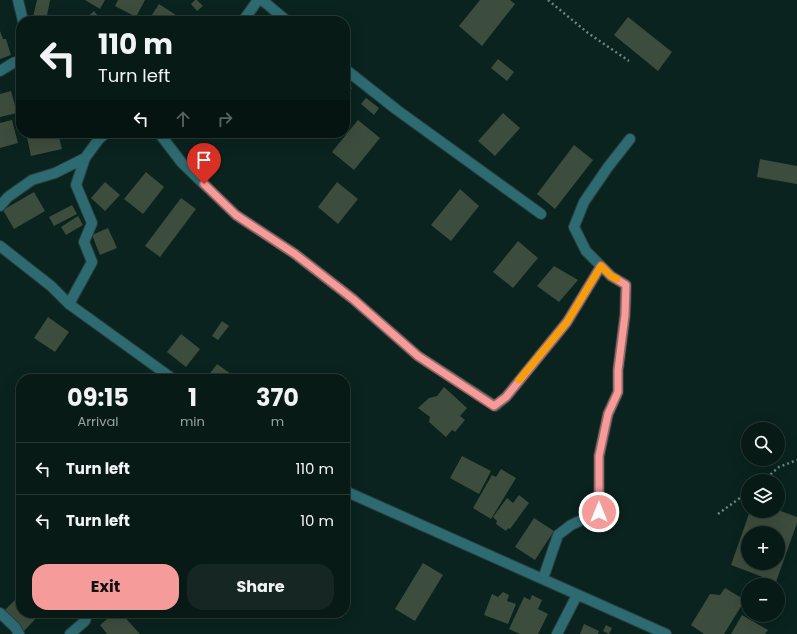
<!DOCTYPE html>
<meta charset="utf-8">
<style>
:root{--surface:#081a16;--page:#162723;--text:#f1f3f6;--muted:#98a1a1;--line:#293835;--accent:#f59b99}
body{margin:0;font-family:Poppins,sans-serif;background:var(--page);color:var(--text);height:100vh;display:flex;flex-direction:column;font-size:15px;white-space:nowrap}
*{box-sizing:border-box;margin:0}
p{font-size:13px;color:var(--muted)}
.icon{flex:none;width:22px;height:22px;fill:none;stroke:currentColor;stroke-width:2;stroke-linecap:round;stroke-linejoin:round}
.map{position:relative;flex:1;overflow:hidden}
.details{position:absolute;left:16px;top:374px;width:334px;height:244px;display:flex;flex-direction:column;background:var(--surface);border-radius:16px;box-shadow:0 4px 16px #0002,0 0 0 1px var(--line)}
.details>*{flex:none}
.top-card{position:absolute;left:16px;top:16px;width:334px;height:122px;border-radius:16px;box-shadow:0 4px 16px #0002,0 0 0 1px var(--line);background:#081a16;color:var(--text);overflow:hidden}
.tools{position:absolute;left:741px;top:422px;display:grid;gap:8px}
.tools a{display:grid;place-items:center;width:44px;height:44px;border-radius:50%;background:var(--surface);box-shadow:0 4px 16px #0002,0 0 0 1px var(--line);font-size:20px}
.pin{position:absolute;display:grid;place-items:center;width:34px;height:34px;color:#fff;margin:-41px -17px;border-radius:50% 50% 50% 0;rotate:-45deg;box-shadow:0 0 4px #0007}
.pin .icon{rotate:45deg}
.me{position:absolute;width:44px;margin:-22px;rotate:0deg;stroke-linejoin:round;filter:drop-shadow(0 0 3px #0008)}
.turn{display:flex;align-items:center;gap:14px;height:84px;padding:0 16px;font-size:18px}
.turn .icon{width:52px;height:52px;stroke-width:2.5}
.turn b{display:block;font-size:28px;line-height:34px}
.lanes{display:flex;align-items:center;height:38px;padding:0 16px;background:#0003;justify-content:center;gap:20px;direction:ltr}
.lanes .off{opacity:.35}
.eta{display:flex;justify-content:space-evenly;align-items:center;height:68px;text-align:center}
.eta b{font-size:24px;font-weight:700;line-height:28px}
.cta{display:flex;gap:8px;margin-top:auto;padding:8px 16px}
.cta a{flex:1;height:46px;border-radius:16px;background:var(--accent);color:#111;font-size:16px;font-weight:700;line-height:46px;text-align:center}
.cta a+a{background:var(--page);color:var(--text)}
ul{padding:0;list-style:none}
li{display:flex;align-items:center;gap:12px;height:52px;padding:0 16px;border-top:1px solid var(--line)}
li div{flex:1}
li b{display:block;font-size:15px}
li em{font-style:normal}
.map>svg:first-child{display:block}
.building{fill:#3d4d3d;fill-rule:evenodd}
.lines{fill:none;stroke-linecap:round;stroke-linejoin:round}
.minor-casing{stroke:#273f3a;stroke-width:12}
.path{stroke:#6f837e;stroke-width:2.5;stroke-dasharray:2 3;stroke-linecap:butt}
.minor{stroke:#2d6a72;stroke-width:10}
.route-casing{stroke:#9f6563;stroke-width:10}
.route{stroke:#f59b99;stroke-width:7}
.slow{stroke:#f59e0b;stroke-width:7}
</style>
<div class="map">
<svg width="797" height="634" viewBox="0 0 797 634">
<rect width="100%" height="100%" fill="#0a231e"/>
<path class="building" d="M37 0H50L46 21H32Z
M85 0H105L100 9Z
M118 0H145L136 17 115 6Z
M195 0H197L203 6 197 11 191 4Z
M480 0H510L515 4 482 46 459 26Z
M159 4 185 21H148Z
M94 11 102 21H83Z
M628 17 672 52 658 71 614 35Z
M0 31 3 39H6L11 55 0 59Z
M498 59 514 72 507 81 491 68Z
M346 83 352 88 347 95 345 93Z
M11 91 17 113 0 117V94Z
M366 98 379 108 374 115 361 104Z
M503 113 520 128 495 156 478 141Z
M12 120 18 143 0 148V123Z
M358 120 380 138 354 170 332 152Z
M26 133H58L62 149 31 156Z
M574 145 593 160 555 209 537 194Z
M760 159 797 166V184L757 177Z
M146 172 164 187 143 214 124 199Z
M105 182 120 195 105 211 91 198Z
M337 182 358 199 338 224 318 207Z
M460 189 479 206 451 241 431 225Z
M34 192 45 211 14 229 3 210Z
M181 198 196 209 160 257 145 246Z
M72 205 77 214 54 226 49 217Z
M78 216 83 225 66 235 61 227Z
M108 228 117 248 100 255 92 235Z
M518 241 538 258 513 288 493 272Z
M554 266 578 280 559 302 537 286Z
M48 317 69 332 55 352 34 338Z
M222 321 229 326 218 340 212 336Z
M181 334 200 349 186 367 167 352Z
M217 364 238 379H206Z
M251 374 258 379H247Z
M444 387 467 408 460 416 465 420 455 432 452 430 446 437 429 422 430 417 418 408 429 398 437 396Z
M462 456 491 471 479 494 450 478Z
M501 469 516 478 491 519 473 508 492 475 496 477Z
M519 495 529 503 510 529 508 528 506 531 496 524 497 521 493 517 507 498 513 503Z
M778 510 797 517V523L776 582 731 565 750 511ZM748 533H778V563H748Z
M534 518 554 531 535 560 515 547Z
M423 563 443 575 415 621 395 609Z
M725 588 745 600 724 634H704L691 625 710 594 720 595Z
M503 592 509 595 507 601 516 604 508 624 484 615 492 594 498 597Z
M21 594V613H41L24 631 4 611Z
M532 595 542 600 538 609 548 614 538 634H520L509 629 524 597 530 600Z
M114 613H121L140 634H107L100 625Z
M742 615 768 630 765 634H731Z
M584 624 599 631 598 634H580Z
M606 625 612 628 609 634 603 631Z"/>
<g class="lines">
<g class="minor-casing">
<path id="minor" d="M18 0 23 21
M262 0 287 21
M243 21 258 0
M345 69 397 110 541 214
M0 71 13 63 21 60
M159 133 182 163 236 215 295 254 353 299 418 356 495 406 506 397 567 322 601 266
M0 206 8 197 32 180 55 173 85 158
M0 246 51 286 69 304 173 379
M69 304 92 262 84 242 92 223 76 185 85 158 99 139 106 133
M345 491 666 634
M545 573 558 535 571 525 599 512V456L608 414 618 392V370L625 315 626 285 611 276 586 251 574 227 584 202 608 167 630 139
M0 613 15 627 19 634
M70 634 85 621 88 613
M557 634 577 595"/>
</g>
<path class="path" d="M548 0 588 33 629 61
M16 74 21 89
M763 481 779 467 797 460
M718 514 748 492"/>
<use href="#minor" class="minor"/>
</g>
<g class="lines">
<g class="route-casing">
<path id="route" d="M204 184 236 215 295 254 353 299 418 356 494 406 506 397 567 322 601 266 611 276 626 285 625 315 618 370V392L608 414 599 456V512"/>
</g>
<use href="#route" class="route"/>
<path class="slow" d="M519 380 567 322 601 266 611 276 617 279"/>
</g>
</svg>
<div class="tools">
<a><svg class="icon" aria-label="search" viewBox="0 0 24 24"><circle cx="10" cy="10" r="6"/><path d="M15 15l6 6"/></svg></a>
<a><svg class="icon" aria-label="layers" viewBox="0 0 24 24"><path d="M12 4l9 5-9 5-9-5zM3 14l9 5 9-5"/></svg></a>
<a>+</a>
<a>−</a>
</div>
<div class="pin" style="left:204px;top:184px;background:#d93025"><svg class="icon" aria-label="arrive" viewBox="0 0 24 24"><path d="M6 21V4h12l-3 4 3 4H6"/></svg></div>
<svg class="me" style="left:599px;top:512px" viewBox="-20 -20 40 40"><circle r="17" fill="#f59b99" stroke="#fff" stroke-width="3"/><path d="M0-11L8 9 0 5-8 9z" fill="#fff"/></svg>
<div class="top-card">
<div class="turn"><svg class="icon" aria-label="left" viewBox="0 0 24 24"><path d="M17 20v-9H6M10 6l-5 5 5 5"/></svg><div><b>110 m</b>Turn left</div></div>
<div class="lanes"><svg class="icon" aria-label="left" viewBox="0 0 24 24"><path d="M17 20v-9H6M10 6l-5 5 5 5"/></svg><svg class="icon off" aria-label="ahead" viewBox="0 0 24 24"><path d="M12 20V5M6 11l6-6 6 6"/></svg><svg class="icon off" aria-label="right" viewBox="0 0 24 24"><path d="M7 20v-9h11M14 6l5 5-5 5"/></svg></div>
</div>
<section class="details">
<div class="eta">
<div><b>09:15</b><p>Arrival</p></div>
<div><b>1</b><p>min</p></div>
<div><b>370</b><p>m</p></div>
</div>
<ul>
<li><svg class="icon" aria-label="left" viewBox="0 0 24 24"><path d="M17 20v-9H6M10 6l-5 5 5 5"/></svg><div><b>Turn left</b></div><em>110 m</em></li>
<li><svg class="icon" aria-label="left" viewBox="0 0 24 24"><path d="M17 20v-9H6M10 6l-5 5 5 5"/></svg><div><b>Turn left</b></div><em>10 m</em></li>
</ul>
<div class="cta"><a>Exit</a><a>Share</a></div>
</section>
</div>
